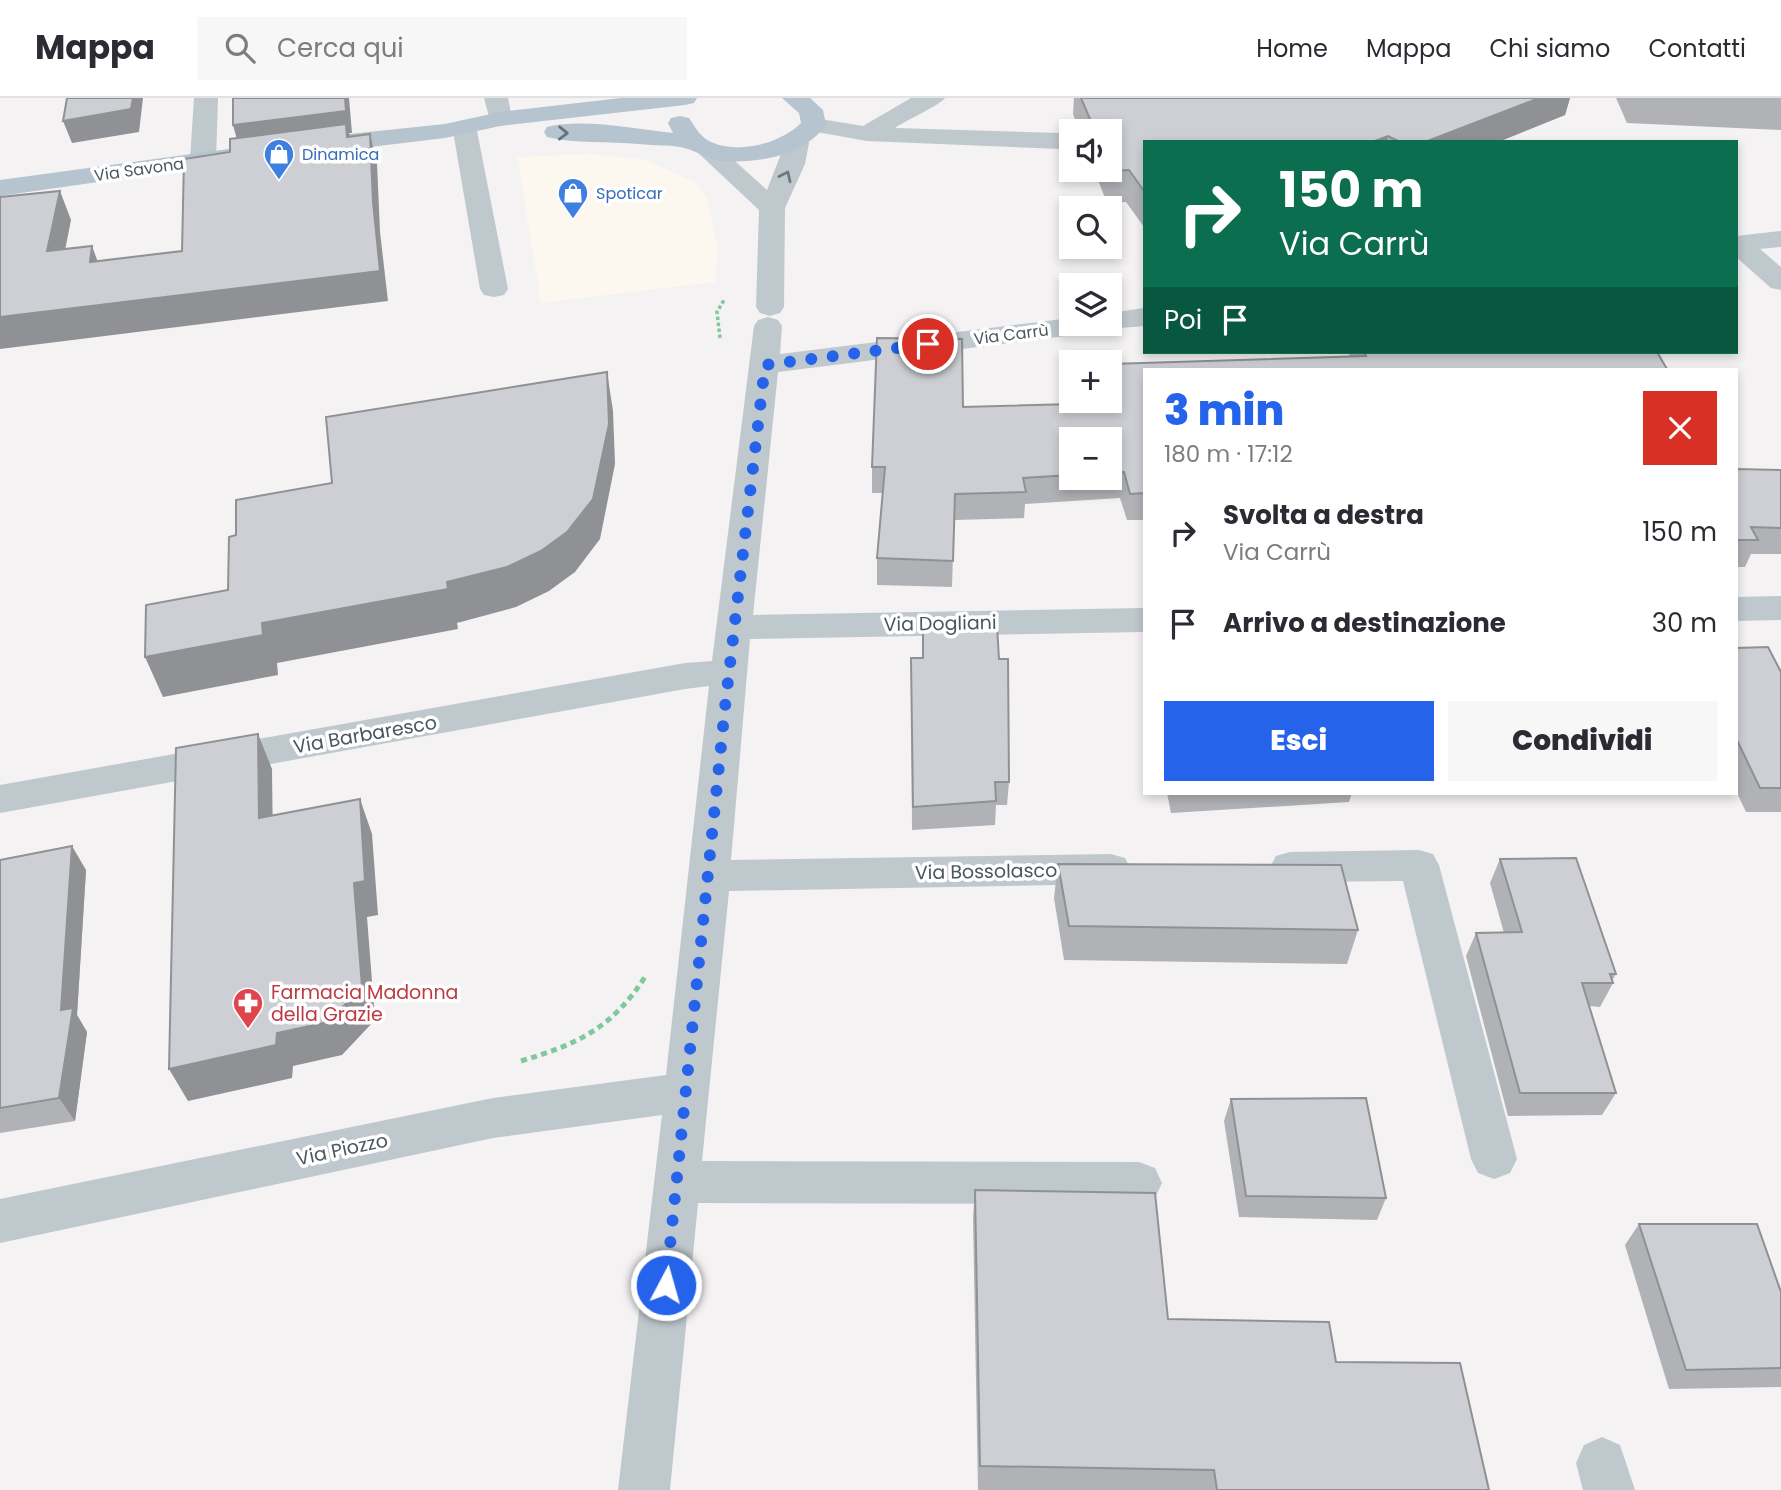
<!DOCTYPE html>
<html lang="it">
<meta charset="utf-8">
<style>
:root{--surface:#fff;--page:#f7f7f7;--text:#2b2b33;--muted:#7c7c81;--line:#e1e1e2;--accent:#2563eb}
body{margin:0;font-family:Poppins,sans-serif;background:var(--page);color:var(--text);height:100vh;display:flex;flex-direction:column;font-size:26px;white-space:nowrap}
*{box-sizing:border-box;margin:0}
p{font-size:23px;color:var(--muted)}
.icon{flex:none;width:38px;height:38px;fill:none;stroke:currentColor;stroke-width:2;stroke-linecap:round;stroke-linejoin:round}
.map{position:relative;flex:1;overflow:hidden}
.details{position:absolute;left:1143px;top:270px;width:595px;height:427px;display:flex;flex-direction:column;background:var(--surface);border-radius:0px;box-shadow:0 4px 10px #0003}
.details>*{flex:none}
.top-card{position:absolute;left:1143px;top:42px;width:595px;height:214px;border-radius:0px;box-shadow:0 4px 10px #0003;background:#0b6e4f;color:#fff;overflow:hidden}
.buttons{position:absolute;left:1059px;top:21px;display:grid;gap:14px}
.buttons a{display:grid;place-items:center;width:63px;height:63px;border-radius:0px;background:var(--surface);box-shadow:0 4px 10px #0003;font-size:35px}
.pin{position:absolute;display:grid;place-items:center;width:60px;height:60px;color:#fff;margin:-30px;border:4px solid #fff;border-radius:50%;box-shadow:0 2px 7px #0007}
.me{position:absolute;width:77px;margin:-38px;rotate:6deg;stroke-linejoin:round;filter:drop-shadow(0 0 5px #0008)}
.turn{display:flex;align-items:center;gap:24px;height:147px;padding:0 21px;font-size:32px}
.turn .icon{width:91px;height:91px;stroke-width:2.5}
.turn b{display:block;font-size:49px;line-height:60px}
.then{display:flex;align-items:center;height:66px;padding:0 21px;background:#0003;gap:14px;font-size:26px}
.round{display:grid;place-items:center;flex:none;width:74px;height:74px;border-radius:0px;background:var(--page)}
.overview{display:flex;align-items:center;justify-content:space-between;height:119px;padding:0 21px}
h1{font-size:42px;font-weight:800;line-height:52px;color:var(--accent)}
.primary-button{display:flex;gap:14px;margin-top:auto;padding:14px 21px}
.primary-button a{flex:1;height:80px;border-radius:0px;background:var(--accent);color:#fff;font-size:28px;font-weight:800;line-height:80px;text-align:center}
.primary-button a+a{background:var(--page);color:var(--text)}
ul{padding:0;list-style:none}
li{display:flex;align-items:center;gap:21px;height:91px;padding:0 21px}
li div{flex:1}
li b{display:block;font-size:26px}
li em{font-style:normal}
header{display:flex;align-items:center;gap:42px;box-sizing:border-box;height:98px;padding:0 35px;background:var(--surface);border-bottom:2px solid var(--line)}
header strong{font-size:33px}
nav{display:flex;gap:38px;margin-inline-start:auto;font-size:24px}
.search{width:490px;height:63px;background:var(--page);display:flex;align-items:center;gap:18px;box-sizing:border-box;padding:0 24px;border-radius:0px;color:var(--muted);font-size:26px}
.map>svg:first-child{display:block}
.commercial{fill:#fcf7ef}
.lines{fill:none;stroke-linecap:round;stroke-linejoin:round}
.path-far1{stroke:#80c89e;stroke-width:3.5;stroke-dasharray:3.5 2.5;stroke-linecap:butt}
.path{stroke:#80c89e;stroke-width:5;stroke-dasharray:6 4.5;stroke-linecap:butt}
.minor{fill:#bfc8cd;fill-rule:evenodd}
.major{fill:#b5c4ce;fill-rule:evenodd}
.wall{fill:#b0b2b6;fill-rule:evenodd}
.shaded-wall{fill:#909194}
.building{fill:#cdcfd4;stroke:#909194;stroke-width:2}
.oneway{stroke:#66727a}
.oneway2{stroke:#6e797f}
.route{stroke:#2563eb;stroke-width:12;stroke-dasharray:0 21.6}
.labels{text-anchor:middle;stroke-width:7;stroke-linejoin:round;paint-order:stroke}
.far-shop-label{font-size:16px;fill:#366cbe;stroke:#fff;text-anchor:start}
.far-street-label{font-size:16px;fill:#4b575e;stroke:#fff}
.street-label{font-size:19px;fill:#4b575e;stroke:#fff}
.health-label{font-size:19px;fill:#be3a42;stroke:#fff;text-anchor:start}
</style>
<header>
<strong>Mappa</strong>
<div class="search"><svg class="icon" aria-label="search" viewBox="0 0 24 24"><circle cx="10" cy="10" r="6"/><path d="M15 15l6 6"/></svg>Cerca qui</div>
<nav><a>Home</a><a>Mappa</a><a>Chi siamo</a><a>Contatti</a></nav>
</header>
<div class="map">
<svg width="1781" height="1392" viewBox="0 0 1781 1392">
<rect width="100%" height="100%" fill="#f4f2f3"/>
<path class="commercial" d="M590 56 645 62 695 84 708 103 718 152 715 184 541 205 517 59Z"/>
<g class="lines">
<path class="path-far1" d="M720 240 717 214 724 202"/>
<path class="path" d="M521 963C578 946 612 930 645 879"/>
<path class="minor" d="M194 0H218L216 62 212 67 203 70 194 67 190 62Z
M484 0H508L512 21 509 26 500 28 491 26Z
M911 0H945C940 7 905 23 895 30L1060 35 1069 38 1071 45 1060 51 867 43 805 32 802 27 805 22 814 20 863 28Z
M465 26 474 28 477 33 508 191 504 197 494 199 484 197 480 191 453 33 456 28Z
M796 37 805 40 809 45 805 66 785 110 784 209 780 215 770 218 760 215 756 209 759 112 694 51 698 46 707 43 716 46 767 92 787 40Z
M1781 133V149L1760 151 1781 169V192L1771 190 1736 159V138Z
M1144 210V228C1125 230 1107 230 1090 235L778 274 753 517 1144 510V534L750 541 731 762 1111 756 1125 760 1131 771 1125 782 1111 786 729 793 702 1063 1139 1064 1155 1070 1162 1085 1155 1100 1139 1106 698 1105 670 1392H618L662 1017 493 1040 0 1145V1101L493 1000 666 977 709 588 685 591 0 715V687L685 565 712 563 754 228 758 222 768 219 778 222 782 228 780 256 1071 220V226H1110V215Z
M1781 498V522L1736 523V499Z
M1419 752 1433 756 1439 767 1517 1061 1510 1075 1494 1081 1478 1075 1471 1061 1403 783 1290 784 1276 780 1270 769 1276 758 1290 754Z
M1602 1339 1620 1347 1635 1392H1583L1576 1365 1584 1347Z"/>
<path class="major" d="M621 0H697L694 5 685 7 500 28 445 40 320 55 311 52 307 47 311 42 320 39 445 26 500 14Z
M782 0H810L823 12 826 27C805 57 758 66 723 63 710 61 699 55 688 51 674 46 654 48 639 46 609 43 576 46 547 39L544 34 547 29C583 20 635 31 673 35L668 25 671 20 680 18 689 20C696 30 700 39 711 44 739 57 781 45 801 25L799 15Z
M236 50 245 53 249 58 245 63 0 98V82Z"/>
</g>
<path class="wall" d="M1074 0H1570L1565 17 1498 44H1144V129L1126 104 1107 105 1094 72H1110V33H1079L1073 16Z
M1616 0H1781V32L1627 25Z
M1350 254H1657L1144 271V422H1127L1120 400 1025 406 1024 420 954 422 952 489 877 487V460L883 395H872V369L963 309 1106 305 1107 303H1110V266L1349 258ZM1071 341H1110V380H1071Z
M1736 371 1781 372V456H1751L1745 469H1736Z
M1736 550 1781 574V714H1746L1736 693Z
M911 560 999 561 1009 684 1007 707H996L995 727 912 732Z
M1167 695H1352L1349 704 1171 715Z
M1500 761 1616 876 1612 883 1613 885 1600 909 1589 908 1616 995 1602 1017 1508 1018 1466 858 1476 835H1504L1490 785Z
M0 762 86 772 77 917 87 934 75 1023 0 1035Z
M1058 766 1358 832 1347 866 1064 862 1054 800Z
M1231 1001 1386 1100 1377 1122 1239 1119 1224 1023Z
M975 1092 1168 1221 1336 1264 1489 1392H978L973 1120Z
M1639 1126 1781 1194V1289L1669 1291 1625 1147Z"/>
<path class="shaded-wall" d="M133 0H143L139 34 72 45 63 23Z
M345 0H349L352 35H349L354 55 239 49 233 27Z
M1539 0H1570L1565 17 1498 44H1425Z
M370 36 377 65 380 134 388 203 0 251V219L373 104Z
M1388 38 1387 44H1372Z
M60 93 71 122 59 183 47 153Z
M92 148 103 178 90 164Z
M607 274 613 313 615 366 600 441 575 474 549 493 516 509 457 525 458 531 277 565 278 577 163 599 145 559 262 525 447 484Z
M258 636 272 671 273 755 259 720Z
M360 701 372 736 378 817 367 819 375 922 342 957 293 968 292 980 188 1003 169 971 277 935 354 785Z
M72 748 86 772 77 917 87 934 75 1023 59 1000 61 912Z"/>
<path class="building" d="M67 0H133L131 11 63 23Z
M233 0H345L346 13 233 27Z
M1081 0H1539L1425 44H1400L1388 38 1372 44H1144V93L1129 72 1110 73V33H1095Z
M346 26 347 39 370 36 373 104 380 173 0 219V99L60 93 47 153 92 148 90 164 182 153 184 61 230 54V41Z
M877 240 962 241 963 309 1111 305 1110 299V293H1118L1110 266 1366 258 1364 254H1657L1667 271H1144V395L1130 396 1124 374 1110 375V341H1071V377L1023 380 1026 394 955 396 953 463 877 460 885 369H872Z
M607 274 609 326 593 401 567 434 541 453 507 469 447 484 448 491 262 525 263 537 145 559 146 507 228 492 229 439 236 437V402L332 385 326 319Z
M1736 371 1781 372V430L1751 429 1758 442H1736Z
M923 528H997L999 561H1008L1009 684H995L996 703 913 709 911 560H923Z
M1768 549 1781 574V690H1760L1736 640V550Z
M258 636 259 720 360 701 365 783 354 785 362 889 328 924 277 935 276 947 169 971 176 650Z
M72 748 61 912 73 910 59 1000 0 1010V762Z
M1576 760 1616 876H1610L1613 885H1582L1616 995H1520L1476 835 1522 834 1500 761Z
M1058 766 1341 767 1358 832 1069 828Z
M1366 1000 1386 1100 1246 1098 1231 1001Z
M975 1092 1155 1095 1168 1221 1329 1224 1336 1264 1460 1265 1489 1392H1217L1214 1372 980 1368Z
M1639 1126H1757L1781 1194V1270L1686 1272Z"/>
<defs><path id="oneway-chevron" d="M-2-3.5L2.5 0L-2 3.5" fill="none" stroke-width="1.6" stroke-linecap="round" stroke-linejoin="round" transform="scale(1.75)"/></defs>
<use class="oneway" href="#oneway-chevron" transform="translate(563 35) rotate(1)"/>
<use class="oneway2" href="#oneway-chevron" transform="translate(786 78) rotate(-65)"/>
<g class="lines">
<path class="route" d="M666 1187 725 609 765 267 928 246"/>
</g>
<defs>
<g id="shop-pin" transform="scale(1.575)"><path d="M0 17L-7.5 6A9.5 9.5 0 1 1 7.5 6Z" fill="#3f7fe0" stroke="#fff"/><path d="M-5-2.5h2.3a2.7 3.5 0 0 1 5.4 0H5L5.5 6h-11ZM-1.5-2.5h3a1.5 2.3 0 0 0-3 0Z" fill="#fff"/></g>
<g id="pharmacy-pin" transform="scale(1.575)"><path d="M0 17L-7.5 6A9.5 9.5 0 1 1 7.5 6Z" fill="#e0444e" stroke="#fff"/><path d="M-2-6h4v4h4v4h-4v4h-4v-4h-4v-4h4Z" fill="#fff"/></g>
</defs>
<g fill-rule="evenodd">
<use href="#shop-pin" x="279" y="56"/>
<use href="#shop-pin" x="573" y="95"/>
<use href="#pharmacy-pin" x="248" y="905"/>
</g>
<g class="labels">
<g class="far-shop-label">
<text x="302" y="62">Dinamica</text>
<text x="596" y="101">Spoticar</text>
</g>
<g class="far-street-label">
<text transform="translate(139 71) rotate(-8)" y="6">Via Savona</text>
<text transform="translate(1011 236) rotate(-7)" y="6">Via Carrù</text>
</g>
<g class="street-label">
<text transform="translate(940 525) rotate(-1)" y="7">Via Dogliani</text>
<text transform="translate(365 636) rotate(-10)" y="7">Via Barbaresco</text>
<text transform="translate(986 773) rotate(-1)" y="7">Via Bossolasco</text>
<text transform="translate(342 1051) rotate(-12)" y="7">Via Piozzo</text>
</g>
<g class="health-label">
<text x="271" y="901">Farmacia Madonna<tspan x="271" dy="22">della Grazie</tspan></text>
</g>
</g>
</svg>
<div class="buttons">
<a><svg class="icon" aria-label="sound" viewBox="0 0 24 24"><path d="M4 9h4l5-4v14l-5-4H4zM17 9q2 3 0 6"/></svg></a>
<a><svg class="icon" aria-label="search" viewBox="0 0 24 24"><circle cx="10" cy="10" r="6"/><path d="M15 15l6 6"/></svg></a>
<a><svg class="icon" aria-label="layers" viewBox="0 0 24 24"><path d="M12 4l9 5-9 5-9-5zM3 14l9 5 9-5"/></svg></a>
<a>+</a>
<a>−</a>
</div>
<div class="pin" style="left:928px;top:246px;background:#d93025"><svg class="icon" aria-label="arrive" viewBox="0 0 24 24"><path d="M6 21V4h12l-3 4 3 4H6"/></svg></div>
<svg class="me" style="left:666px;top:1187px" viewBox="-20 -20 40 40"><circle r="17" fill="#2563eb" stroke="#fff" stroke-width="3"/><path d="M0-11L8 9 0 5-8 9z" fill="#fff"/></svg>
<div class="top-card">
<div class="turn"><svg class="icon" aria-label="right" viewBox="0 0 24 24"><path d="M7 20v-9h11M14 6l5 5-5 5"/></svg><div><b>150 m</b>Via Carrù</div></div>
<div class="then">Poi<svg class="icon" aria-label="arrive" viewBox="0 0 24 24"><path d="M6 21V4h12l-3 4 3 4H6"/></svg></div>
</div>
<section class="details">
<div class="overview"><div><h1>3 min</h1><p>180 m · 17:12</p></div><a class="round" style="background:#d93025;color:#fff"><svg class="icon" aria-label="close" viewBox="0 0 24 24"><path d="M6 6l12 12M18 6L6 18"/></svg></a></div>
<ul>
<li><svg class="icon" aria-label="right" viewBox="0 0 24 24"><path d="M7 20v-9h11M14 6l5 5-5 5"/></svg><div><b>Svolta a destra</b><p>Via Carrù</p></div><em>150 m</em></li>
<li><svg class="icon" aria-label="arrive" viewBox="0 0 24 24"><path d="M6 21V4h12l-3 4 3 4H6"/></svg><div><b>Arrivo a destinazione</b></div><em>30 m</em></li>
</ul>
<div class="primary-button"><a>Esci</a><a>Condividi</a></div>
</section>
</div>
